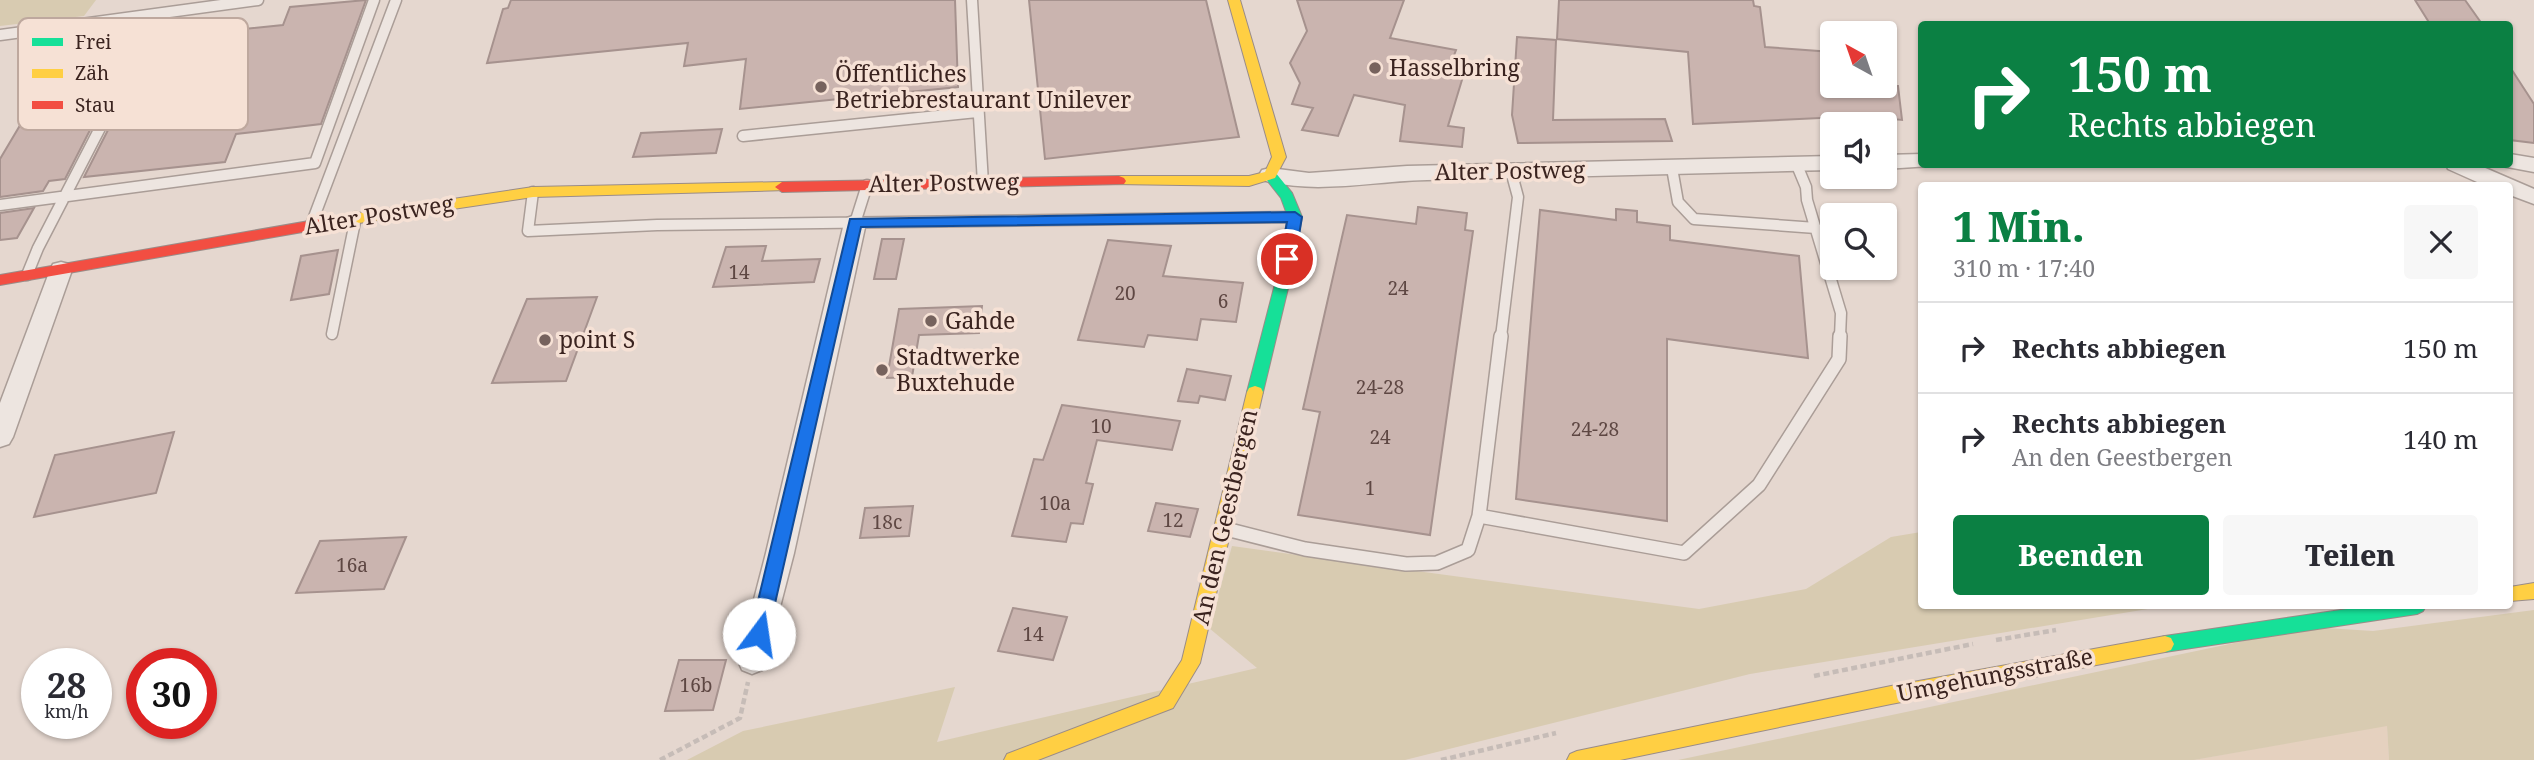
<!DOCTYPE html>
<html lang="de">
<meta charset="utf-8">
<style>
:root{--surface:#fff;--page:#f7f7f7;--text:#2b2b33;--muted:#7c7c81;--line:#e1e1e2;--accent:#0b8043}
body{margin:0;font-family:"Noto Serif",serif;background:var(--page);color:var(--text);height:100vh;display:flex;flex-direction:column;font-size:26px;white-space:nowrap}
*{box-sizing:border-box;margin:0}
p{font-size:23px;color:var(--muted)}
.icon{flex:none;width:38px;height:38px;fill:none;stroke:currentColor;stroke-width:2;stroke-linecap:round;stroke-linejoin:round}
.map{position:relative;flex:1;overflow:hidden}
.side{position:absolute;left:1918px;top:182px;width:595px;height:427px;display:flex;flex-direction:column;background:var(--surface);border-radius:7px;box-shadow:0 2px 5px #0004}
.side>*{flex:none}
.guide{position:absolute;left:1918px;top:21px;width:595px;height:147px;border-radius:7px;box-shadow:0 2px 5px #0004;background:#0b8043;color:#fff;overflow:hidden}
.needle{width:46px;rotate:320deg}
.fabs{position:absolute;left:1820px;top:21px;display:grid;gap:14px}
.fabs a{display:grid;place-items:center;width:77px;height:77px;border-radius:7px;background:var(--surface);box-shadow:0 2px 5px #0004;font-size:35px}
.speed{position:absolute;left:21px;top:648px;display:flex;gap:14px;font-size:35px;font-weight:700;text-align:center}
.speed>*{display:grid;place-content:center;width:91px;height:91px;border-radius:50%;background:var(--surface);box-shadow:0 2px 5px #0004;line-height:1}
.speed small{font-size:18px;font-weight:400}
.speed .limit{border:10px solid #d22;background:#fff;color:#111}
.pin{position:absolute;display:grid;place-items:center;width:60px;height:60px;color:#fff;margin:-30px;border:4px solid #fff;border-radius:50%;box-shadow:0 2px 7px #0007}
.me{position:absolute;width:77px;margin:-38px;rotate:14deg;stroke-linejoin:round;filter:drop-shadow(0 0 5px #0008)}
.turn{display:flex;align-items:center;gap:24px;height:147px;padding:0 35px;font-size:32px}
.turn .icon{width:91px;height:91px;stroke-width:2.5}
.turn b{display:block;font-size:49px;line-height:60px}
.round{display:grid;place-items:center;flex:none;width:74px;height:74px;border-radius:7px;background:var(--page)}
.head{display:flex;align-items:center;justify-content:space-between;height:119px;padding:0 35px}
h1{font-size:42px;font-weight:800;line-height:52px;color:var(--accent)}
.action{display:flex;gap:14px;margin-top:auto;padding:14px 35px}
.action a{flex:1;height:80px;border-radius:7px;background:var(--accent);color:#fff;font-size:28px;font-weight:800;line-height:80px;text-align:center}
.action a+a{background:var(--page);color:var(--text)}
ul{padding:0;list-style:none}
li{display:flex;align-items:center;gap:21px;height:91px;padding:0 35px;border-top:2px solid var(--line)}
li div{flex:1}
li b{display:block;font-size:26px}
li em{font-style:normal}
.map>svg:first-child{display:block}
.farmland{fill:#e5d1bf}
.green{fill:#d8cbb1}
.building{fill:#cab4af;stroke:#a6928e;stroke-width:2}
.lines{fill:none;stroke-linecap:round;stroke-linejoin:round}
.lane-far1-casing{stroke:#aa9d97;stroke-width:13}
.lane-casing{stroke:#aa9d97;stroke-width:16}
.street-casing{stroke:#aa9d97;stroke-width:3}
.fast-casing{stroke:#9a8c88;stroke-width:2}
.slow-casing{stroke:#9a8c88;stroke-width:2}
.jam-casing{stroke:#9a8c88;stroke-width:2}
.path{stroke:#c6bcb7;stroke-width:4.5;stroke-dasharray:6 3.5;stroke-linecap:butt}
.lane-far1{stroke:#ede5e0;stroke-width:10}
.lane{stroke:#ede5e0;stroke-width:13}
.street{fill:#ede5e0;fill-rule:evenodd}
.fast{fill:#16e098;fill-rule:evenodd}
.slow{fill:#ffcf43;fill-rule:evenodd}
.jam{fill:#f24e42;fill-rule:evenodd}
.route{fill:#1a73e8;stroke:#114b97;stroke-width:2}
.poi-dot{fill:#76625d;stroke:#f6e1d5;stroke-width:2.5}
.labels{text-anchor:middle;stroke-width:7;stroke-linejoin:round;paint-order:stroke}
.number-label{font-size:19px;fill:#5e4743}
.poi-label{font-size:23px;fill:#3a231f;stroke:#f6e1d5;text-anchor:start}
.street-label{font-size:23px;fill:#3a231f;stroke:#f6e1d5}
.key{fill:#f6e1d5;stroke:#bea89e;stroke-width:2}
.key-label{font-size:19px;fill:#3a231f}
</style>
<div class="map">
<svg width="2534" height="760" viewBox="0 0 2534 760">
<rect width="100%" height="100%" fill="#e5d7cf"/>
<path class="farmland" d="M2387 725 2389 760H2194Z"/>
<path class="green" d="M0 0H96L84 16 0 26Z
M1921 532 1922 606H2166L1750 674 1405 760H687L743 731 955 687 937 742 1257 668 1209 628 1232 546 1699 609 1806 589 1891 537Z
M2534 610V760H2389L2387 726 2194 760H1678L2310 627 2373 631Z"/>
<path class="building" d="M366 0 321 124 236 134 225 162 84 177 155 38 283 25 290 7Z
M511 0H955L958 87 740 109 746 59 684 66 688 43 487 63 503 9 508 8Z
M1029 0H1206L1239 137 1045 159Z
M1297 0H1404L1390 38 1456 50 1450 66 1465 70 1448 126 1464 128 1462 147 1400 141 1405 105 1354 95 1338 136 1302 130 1313 108 1292 104 1300 83 1290 63 1307 31Z
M1559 0H1753L1754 6 1760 7 1765 47 1832 52V86H1898L1902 120 1863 116 1693 124 1688 52 1557 39Z
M2415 0H2465L2482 24H2430Z
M1517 37 1556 40 1553 120 1665 119 1672 141 1518 143 1512 115Z
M136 40 65 179 49 181 43 191 0 197V159L66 48Z
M2510 67 2534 104V143L2510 140Z
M722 129 716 153 633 157 641 133Z
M1418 207 1467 213 1465 230 1473 231 1430 535 1298 515 1320 412 1303 409 1347 215 1416 224Z
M34 208 17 238 0 240V213Z
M1616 209 1637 211V222L1670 226V240L1799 256 1808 358 1667 339V521L1516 499 1540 210 1616 220Z
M882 239H904L896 279H874Z
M1108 240 1171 246 1163 276 1243 283 1236 322 1201 319 1197 340 1148 335 1144 347 1078 340Z
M766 246 762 261 820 259 814 282 713 287 726 247Z
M338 250 329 294 291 300 301 256Z
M597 297 566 381 492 383 527 299Z
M982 306 979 333 919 335 912 377 887 378 899 309Z
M1187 369 1231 376 1225 400 1200 396 1198 403 1178 401Z
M1062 405 1180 421 1172 450 1097 440 1086 483 1093 484 1083 524 1071 523 1066 542 1012 536 1034 459 1043 460Z
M174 432 156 493 34 517 55 455Z
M1156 503 1198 509 1190 537 1148 531Z
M913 506 909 536 860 538 865 508Z
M406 537 384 589 296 593 320 541Z
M1013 608 1067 617 1053 660 998 651Z
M679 660H726L713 710 665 711Z"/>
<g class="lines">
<g class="lane-far1-casing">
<path id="lane-far1" d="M972 0 983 183
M0 35 258 0
M743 136 977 112
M1796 163 1806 187 1807 200 1841 313 1840 337
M1672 168 1678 202 1694 219 1816 228
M533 192 528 231 657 225 1295 217
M0 205 315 163 374 0
M855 223 867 185
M311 225 396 0
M27 275 38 248 159 14
M332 334 356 217
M1501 337 1518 197 1511 171"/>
</g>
<g class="lane-casing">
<path id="lane" d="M1479 516 1684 553 1759 485 1839 359 1840 336
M1226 529 1305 549 1406 564 1437 563 1468 550 1479 516 1501 336"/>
</g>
<g class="street-casing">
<path id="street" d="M1922 154V164L1930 166 1885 169V155Z
M2510 154 2534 158V172L2502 166 2510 164Z
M1832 156V170C1697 173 1562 177 1427 180 1373 181 1315 195 1262 180L1259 175 1262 170 1270 168 1309 173 1407 166Z
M2446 164H2476L2534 189V204L2510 195V186H2486L2448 169Z
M855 215 863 218 866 223 794 553 766 661 762 670 752 674 742 670 738 661 766 553 844 223 847 218Z
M61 262 69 264 72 270 13 437 9 444 0 447V403L50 270 53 264Z"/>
</g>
<g class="fast-casing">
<path id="fast" d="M1270 170 1275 172 1292 193 1302 217 1290 280 1263 392 1261 396H1249L1247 392 1276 280 1288 217 1281 198 1263 175Z
M2368 606H2426L2423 611 2417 614 2165 652 2159 650 2156 644 2159 638 2165 636Z"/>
</g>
<g class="slow-casing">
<path id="slow" d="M1228 0H1240L1286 157 1275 178 1249 186 1114 184 1112 181 1114 178 1119 176H1249L1265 172 1272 157Z
M782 182 787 184 789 187 787 190 533 197 332 227 325 222 332 217 533 187Z
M1255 386 1261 388 1263 392 1200 663 1173 708 1038 760H1004L1007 754 1159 696 1182 660 1247 392 1249 388Z
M2534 583V599L2510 601V587Z
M2165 636 2171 638 2174 644 2171 650 2165 652 1891 704 1620 760H1567L1570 754 1577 751 1891 686Z"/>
</g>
<g class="jam-casing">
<path id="jam" d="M1119 176 1124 178 1126 181 1124 184 782 192 775 187 782 182Z
M332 217 337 218 339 222 337 226 0 285V275Z"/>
</g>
<path class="path" d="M1996 640 2056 630
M1814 676 1973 644
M660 760 740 718 748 682
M1441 760 1556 733"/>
<use href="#lane-far1" class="lane-far1"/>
<use href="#lane" class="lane"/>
<use href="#street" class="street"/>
<use href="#fast" class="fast"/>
<use href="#slow" class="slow"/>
<use href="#jam" class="jam"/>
</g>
<path class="route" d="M1295 212 1302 217 1295 259 1287 264 1280 259 1287 222 861 227 768 634 766 640 759 642 753 640 750 634 850 219Z"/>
<g class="poi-dot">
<circle cx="1375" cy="68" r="7"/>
<circle cx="821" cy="87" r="7"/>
<circle cx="931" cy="321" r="7"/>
<circle cx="545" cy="340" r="7"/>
<circle cx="882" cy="370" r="7"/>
</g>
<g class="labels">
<g class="number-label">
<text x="739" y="279">14</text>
<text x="1398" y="295">24</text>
<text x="1125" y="300">20</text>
<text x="1223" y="308">6</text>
<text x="1380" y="394">24-28</text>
<text x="1101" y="433">10</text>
<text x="1595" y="436">24-28</text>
<text x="1380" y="444">24</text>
<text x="1370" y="495">1</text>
<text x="1055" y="510">10a</text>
<text x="1173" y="527">12</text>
<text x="887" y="529">18c</text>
<text x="352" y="572">16a</text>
<text x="1033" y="641">14</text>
<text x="696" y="692">16b</text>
</g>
<g class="poi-label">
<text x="1389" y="76">Hasselbring</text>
<text x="835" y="82">Öffentliches<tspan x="835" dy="26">Betriebrestaurant Unilever</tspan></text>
<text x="945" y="329">Gahde</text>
<text x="559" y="348">point S</text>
<text x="896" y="365">Stadtwerke<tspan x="896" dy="26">Buxtehude</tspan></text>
</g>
<g class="street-label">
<text transform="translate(1510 171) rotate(-1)" y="8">Alter Postweg</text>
<text transform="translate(944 183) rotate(-1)" y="8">Alter Postweg</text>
<text transform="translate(379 215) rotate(-9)" y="8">Alter Postweg</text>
<text transform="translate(1225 517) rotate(-77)" y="8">An den Geestbergen</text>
<text transform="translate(1995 675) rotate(-11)" y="8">Umgehungsstraße</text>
</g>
</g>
<rect x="18" y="18" width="230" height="112" rx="10" class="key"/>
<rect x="32" y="38" width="31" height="8" fill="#16e098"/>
<rect x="32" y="69" width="31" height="9" fill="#ffcf43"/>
<rect x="32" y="101" width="31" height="8" fill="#f24e42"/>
<g class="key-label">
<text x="75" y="49">Frei</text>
<text x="75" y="80">Zäh</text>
<text x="75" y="112">Stau</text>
</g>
</svg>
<div class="fabs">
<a><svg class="needle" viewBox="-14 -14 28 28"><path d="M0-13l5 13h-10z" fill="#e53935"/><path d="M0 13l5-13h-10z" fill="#7c7c81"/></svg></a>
<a><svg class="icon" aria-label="sound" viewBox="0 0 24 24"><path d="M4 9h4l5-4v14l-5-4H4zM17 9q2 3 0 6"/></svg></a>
<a><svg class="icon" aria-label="search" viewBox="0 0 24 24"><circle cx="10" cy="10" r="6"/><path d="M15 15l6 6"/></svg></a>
</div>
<div class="speed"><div>28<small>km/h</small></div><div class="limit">30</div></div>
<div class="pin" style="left:1287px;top:259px;background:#d93025"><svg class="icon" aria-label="arrive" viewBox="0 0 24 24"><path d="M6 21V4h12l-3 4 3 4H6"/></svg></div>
<svg class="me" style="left:759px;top:634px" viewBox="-20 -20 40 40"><circle r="19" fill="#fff"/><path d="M0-13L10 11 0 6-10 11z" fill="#1a73e8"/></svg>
<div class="guide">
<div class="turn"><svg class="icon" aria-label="right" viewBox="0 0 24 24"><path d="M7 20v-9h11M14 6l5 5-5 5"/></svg><div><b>150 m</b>Rechts abbiegen</div></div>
</div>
<section class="side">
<div class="head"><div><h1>1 Min.</h1><p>310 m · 17:40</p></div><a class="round"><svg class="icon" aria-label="close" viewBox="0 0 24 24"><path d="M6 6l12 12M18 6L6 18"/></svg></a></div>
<ul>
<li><svg class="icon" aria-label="right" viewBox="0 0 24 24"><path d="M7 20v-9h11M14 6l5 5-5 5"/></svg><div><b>Rechts abbiegen</b></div><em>150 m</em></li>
<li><svg class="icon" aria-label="right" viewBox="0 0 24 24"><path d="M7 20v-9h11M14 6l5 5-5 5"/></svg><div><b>Rechts abbiegen</b><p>An den Geestbergen</p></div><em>140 m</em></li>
</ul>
<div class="action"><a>Beenden</a><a>Teilen</a></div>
</section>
</div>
